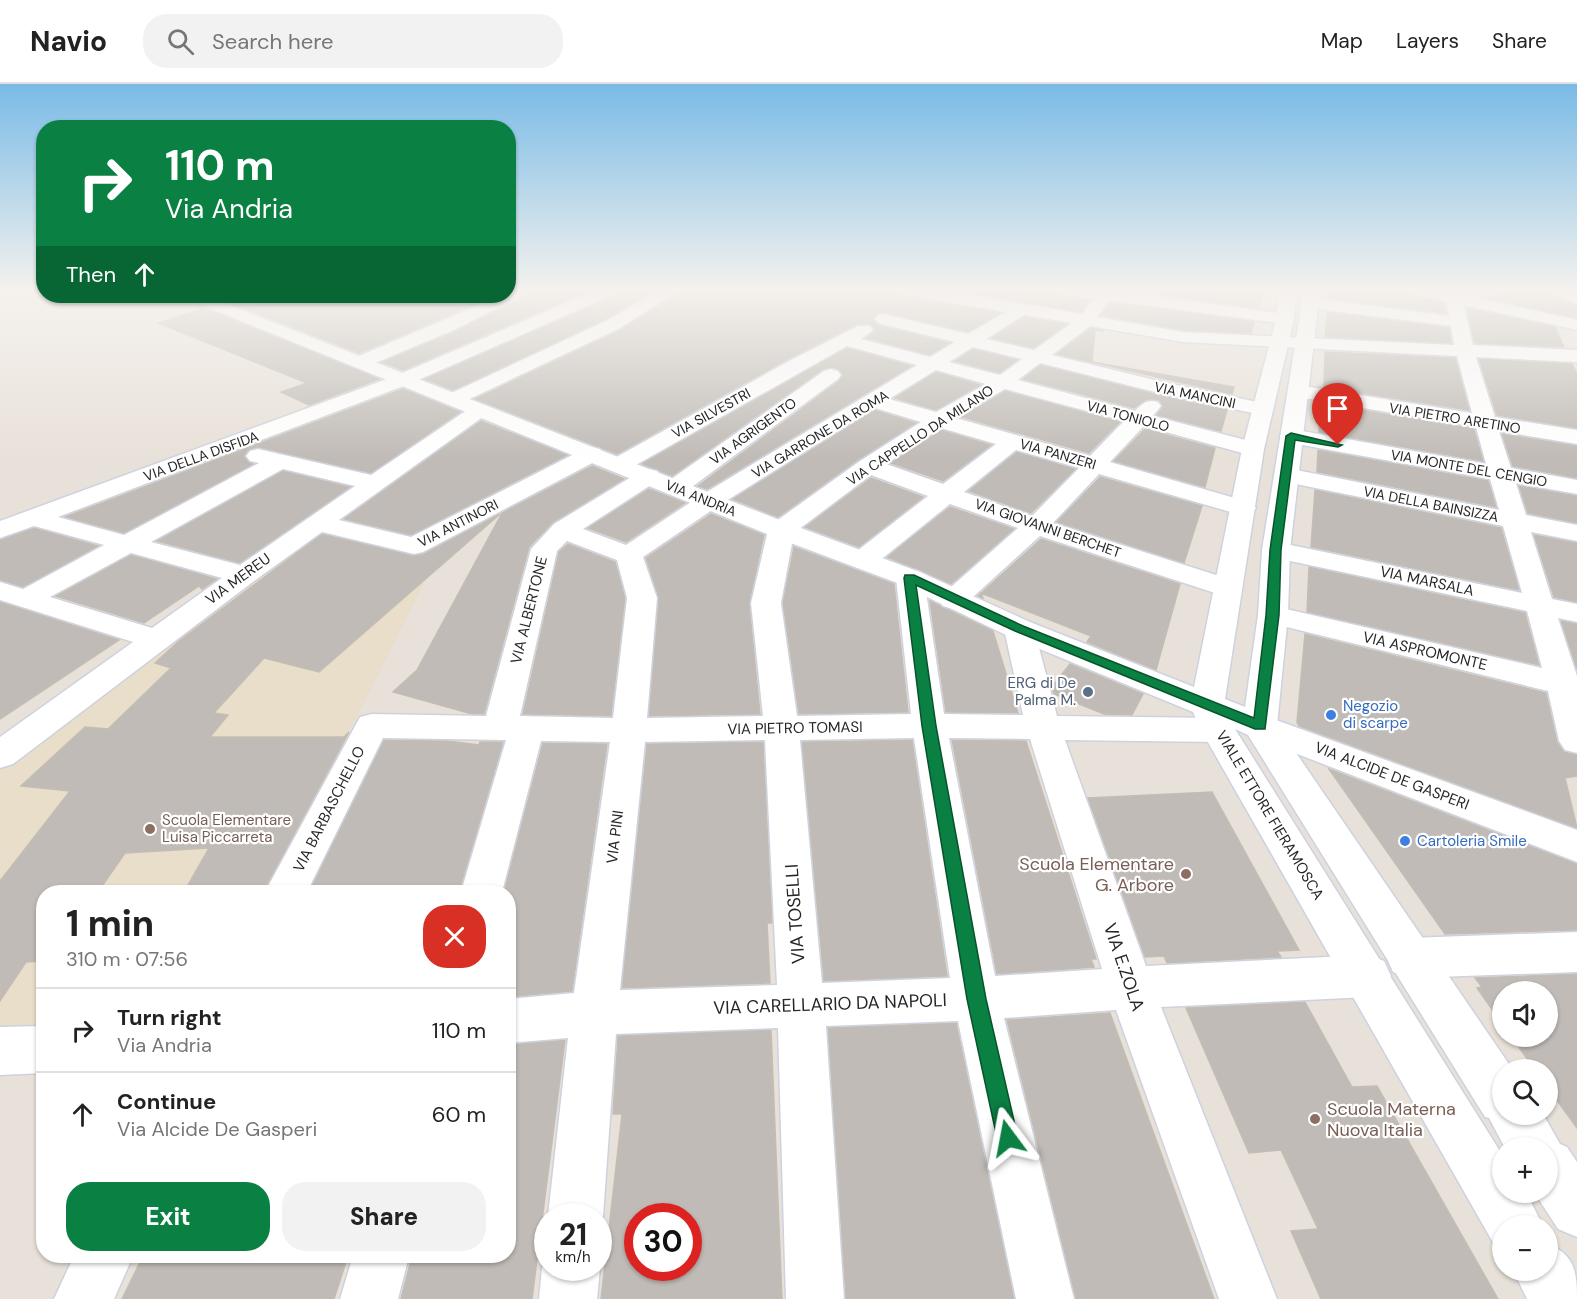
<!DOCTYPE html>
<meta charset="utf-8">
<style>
:root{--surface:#fff;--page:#f2f2f2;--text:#222;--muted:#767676;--line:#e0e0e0;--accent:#0b8043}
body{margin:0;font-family:"DM Sans",sans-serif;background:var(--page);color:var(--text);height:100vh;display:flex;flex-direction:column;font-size:22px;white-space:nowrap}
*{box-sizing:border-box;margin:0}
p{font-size:20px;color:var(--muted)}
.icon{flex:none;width:33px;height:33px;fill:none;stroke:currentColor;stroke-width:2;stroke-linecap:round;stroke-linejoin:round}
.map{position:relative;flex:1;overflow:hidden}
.side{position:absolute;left:36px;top:801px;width:480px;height:378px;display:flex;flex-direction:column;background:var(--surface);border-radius:24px;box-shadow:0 2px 4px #0004}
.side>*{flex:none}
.banner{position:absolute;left:36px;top:36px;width:480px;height:183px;border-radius:24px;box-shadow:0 2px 4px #0004;background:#0b8043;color:#fff;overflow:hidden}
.tools{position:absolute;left:1492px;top:897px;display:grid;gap:12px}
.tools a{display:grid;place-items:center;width:66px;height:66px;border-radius:50%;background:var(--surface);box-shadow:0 2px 4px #0004;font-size:30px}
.speed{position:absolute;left:534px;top:1119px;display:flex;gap:12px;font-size:30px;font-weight:700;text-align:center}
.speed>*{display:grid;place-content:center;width:78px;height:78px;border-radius:50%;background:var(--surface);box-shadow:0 2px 4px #0004;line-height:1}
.speed small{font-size:15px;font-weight:400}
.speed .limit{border:9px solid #d22;background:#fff;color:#111}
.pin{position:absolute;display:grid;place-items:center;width:51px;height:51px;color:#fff;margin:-62px -26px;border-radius:50% 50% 50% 0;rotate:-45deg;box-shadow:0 0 6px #0007}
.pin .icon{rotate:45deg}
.me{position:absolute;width:66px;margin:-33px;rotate:347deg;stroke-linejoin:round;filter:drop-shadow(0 0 4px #0008)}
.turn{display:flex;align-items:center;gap:21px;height:126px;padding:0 30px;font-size:27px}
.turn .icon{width:78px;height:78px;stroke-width:2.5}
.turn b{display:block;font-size:42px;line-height:51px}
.then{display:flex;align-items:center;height:57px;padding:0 30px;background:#0003;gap:12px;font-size:22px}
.round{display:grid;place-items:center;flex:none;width:63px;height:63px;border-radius:24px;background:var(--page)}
.summary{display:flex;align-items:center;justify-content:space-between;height:102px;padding:0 30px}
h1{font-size:36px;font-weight:800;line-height:45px}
.cta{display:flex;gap:12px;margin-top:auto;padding:12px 30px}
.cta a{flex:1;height:69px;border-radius:24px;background:var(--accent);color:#fff;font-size:24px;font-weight:800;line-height:69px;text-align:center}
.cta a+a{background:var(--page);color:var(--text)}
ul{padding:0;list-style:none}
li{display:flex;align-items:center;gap:18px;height:84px;padding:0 30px;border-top:2px solid var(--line)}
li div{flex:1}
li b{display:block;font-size:22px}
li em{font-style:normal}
header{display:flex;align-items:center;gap:36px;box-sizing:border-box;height:84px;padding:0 30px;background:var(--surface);border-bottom:2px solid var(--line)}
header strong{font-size:28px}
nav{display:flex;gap:33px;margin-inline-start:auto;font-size:21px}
.search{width:420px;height:54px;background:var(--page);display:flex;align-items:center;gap:15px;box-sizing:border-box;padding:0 21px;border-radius:24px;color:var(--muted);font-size:22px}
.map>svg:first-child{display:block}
.education{fill:#e9dec9}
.building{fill:#c0bbb6;stroke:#c3bdb3;stroke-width:1.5;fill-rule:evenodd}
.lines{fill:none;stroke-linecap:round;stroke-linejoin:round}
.street-casing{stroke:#ced2de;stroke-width:3}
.secondary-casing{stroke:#ced2de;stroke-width:3}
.street{fill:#fff;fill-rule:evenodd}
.secondary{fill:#fff;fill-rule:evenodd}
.route{fill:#0b8043;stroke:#07532c;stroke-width:1.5}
.service-dot{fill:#5c6f8a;stroke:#fff;stroke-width:2}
.shop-dot{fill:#3f7fe0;stroke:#fff;stroke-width:2}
.education-dot{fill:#8d6e63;stroke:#fff;stroke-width:2}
.labels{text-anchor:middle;stroke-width:4.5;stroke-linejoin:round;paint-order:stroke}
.far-street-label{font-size:14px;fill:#262626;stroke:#fff}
.street-label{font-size:15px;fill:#262626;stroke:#fff}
.service-label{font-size:15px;fill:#4e5e75;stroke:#fff;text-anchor:end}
.shop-label{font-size:15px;fill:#366cbe;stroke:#fff;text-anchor:start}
.education-label{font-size:15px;fill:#785e54;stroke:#fff;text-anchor:start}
.near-education-label{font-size:18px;fill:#785e54;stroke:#fff;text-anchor:end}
.near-street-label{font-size:18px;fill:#262626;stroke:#fff}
</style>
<header>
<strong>Navio</strong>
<div class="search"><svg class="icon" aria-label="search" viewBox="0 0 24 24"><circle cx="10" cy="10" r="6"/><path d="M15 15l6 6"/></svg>Search here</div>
<nav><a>Map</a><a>Layers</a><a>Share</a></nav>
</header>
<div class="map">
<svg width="1577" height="1215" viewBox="0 0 1577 1215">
<rect width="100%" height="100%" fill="#e8e1d9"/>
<path class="education" d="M304 460 430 488 268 808H44L43 949 0 953V683Z"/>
<path class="building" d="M537 205H592L403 286 382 278 457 247Z
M623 205H657L605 235 453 306 425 295 620 210Z
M684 205H894L904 212 1000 229 968 248 885 228 878 229 873 235 877 241 949 259 930 271 866 254 874 248 875 245 870 240H857L788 275 617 370 475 315 619 247Z
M949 205H1052L1062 212 1090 216 1081 228Z
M1119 205H1264L1258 224Z
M1329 205H1405L1408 210 1444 219 1446 229 1328 214Z
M1509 205H1542L1577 222V232L1572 233 1488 214 1505 210Z
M244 212 356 216 418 212H495L359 269 226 217Z
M1110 218 1254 238 1251 249 1183 246 1101 231Z
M204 224 379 295 309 321 281 308 307 299 158 239Z
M1467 224 1555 243 1564 263 1475 259Z
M1327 228 1449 244 1451 259 1325 253Z
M1024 233 1066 240 1034 264 992 254Z
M1091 244 1104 247 1095 246 1092 278 1234 303 1232 310 1057 270Z
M847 264 911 282 707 405 698 402 839 297 843 291 840 286 832 283 823 285 672 392 642 380Z
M973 265 1017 276 1000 289 955 277Z
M1325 268 1455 274 1469 326 1324 303Z
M1479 275 1572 280 1577 290V344L1497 331Z
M1041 281 1166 313 1227 326 1221 347 1157 331 1163 322 1158 316 1147 315 1134 324 1023 295Z
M936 288 980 301 936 326 895 314Z
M403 305 460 328 371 389 257 363 248 366 244 372 253 380 124 449 65 433Z
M1005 307 1120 338 1089 369 962 333Z
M1320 319 1474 345 1483 377 1319 348Z
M875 326 916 339 859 375 778 433 733 415Z
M481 337 567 371 411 451 344 435Z
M1145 345 1215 364 1205 403 1114 377Z
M941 346 991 361 943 397 891 379Z
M1502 350 1577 362V394L1513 382Z
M1318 366 1488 397 1496 423 1317 388Z
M1017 368 1075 385 1031 429 969 407Z
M592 382 624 395 553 438 529 463 484 630H472L393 608 417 586 502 429Z
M283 387 350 403 240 479 157 457Z
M1100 393 1202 422 1184 479 1057 438Z
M871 394 923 413 859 463 805 443Z
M1519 402 1577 412V439L1528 429Z
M649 405 685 419 626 458 588 444Z
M1315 406 1501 444 1519 506 1311 463Z
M950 423 1014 445 951 500 887 473Z
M500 430 319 588 264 574 214 629 228 631 210 653H344L349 648 263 808H184L209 764 125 769 98 808H44V877L26 878 0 917V797L70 707 21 702 85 643 108 645 171 584 155 579 179 557 322 450 414 472 424 470Z
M711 430 764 451 749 519 760 630 649 632 659 514 646 474Z
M34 444 98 462 23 503 0 496V456Z
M1534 451 1577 459V518L1554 513Z
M1041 455 1180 500 1156 586 1087 558 1091 552 981 509 983 514 978 512Z
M568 460 615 478 625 514 611 632 523 630 559 468Z
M794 463 894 500 908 628 799 630 783 519Z
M131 471 217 495 202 505 199 502 144 539 56 512Z
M1309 483 1525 529 1539 581 1307 528Z
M930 517 993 547 1018 629 946 628Z
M0 518 119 556 0 635Z
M1561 537 1577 540V585Z
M1305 550 1546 609 1557 658 1564 668 1577 671V692L1565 694 1577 744 1299 642 1297 638Z
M1070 580 1143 610 1132 631 1104 630 1054 610 1052 603Z
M384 656 448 657 479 661 480 658H503L459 808H309Z
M912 656 947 892 824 897 802 658Z
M952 656 1026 657 1096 875H1091L1094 883 997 890Z
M763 658 772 839H767L770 899 622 904 647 660Z
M543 659 607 660 572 907 508 913V808H504Z
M1329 685 1577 780V846L1445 850Z
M1212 708 1299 866 1277 867 1281 873 1167 879 1164 872 1145 873 1088 714Z
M1577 890V1044L1548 1004V986H1535L1511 952H1548V908H1503V941L1477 904 1482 903 1475 894Z
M1305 918 1352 1003 1377 1002 1498 1215H1321L1291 1147 1318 1145 1281 1066 1249 1069 1186 924Z
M1110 929 1214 1215H1076L1007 936Z
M956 939 1014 1215H846L828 944Z
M771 946 782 1215H601L622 1030H613L618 952ZM638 1132H688V1184H638Z
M565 956 532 1215H401L412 1172H508V961Z
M143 1172H348L334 1215H122Z"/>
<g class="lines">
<g class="street-casing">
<path id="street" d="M513 205H535L456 245 368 282H354L351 278 354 274 500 212H508V208Z
M599 205H621L619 208 409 300 58 433 124 451 259 379 250 377 246 372 250 367 258 365 371 391 473 322 480 320 487 322 491 326 487 330 339 436 411 453 584 365 592 363 600 365 603 370 600 375 423 468 414 470 322 448 254 497 13 680 0 684V653L133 558 0 516V498L23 505 104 461 34 442 0 454V437L395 292ZM283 385 355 402 240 481 151 458ZM131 469 222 494 152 544 50 513Z
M662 205H682L618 245 461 319 454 321 447 319 444 315 447 311 606 237Z
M896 205H934L1082 230 1094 214 1062 210 1054 205H1116L1115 207 1285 230 1291 231 1294 235 1291 239 1285 240 1109 216 1097 233 1183 248 1454 261 1451 242 1310 224 1302 219 1310 214 1449 232 1446 217 1409 208 1407 205H1438L1455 209 1473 205H1507L1505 208 1478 214 1577 236V246L1464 221 1473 261 1577 266V278L1476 273 1495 333 1577 346V360L1499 347 1511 384 1577 396V410L1516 399 1526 431 1577 441V457L1531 448 1552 515 1577 520V538L1558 534 1577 592V669L1565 666 1559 657 1548 607 1262 537 1258 531 1262 525 1273 522 1542 584 1527 527 1276 474 1266 472 1262 466 1266 460 1276 458 1522 509 1503 442 1286 398 1278 396 1274 391 1278 386 1286 384 1499 426 1490 395 1291 359 1283 357 1280 352 1283 347 1291 345 1486 380 1476 343 1298 313 1291 311 1288 307 1291 303 1298 301 1472 329 1457 272 1183 258 1090 242 1052 271 1167 299 1262 319 1269 321 1273 325 1269 329 1262 331 1167 311 1040 279 1018 296 1135 327C1143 319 1147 315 1158 318L1161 322 1153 332 1261 360 1264 365 1261 370 1253 372 1144 342 1110 378 1252 419 1256 424 1252 429 1243 432 1234 429 1099 390 1053 439 1238 498 1242 504 1238 510 1228 513 1218 510 1040 452 963 522 953 525 943 522 938 516 943 510 1018 444 950 420 873 482 863 484 853 482 849 476 853 470 928 412 871 391 794 449 781 519 797 632 911 630 896 494 900 488 910 486 920 488 924 494 944 630 1023 631 1004 545 1008 538 1019 536 1030 538 1034 545 1057 632 1218 634 1230 637 1235 646 1230 655 1218 658 1065 656 1146 882 1368 871 1384 877 1391 892 1384 907 1368 913 1161 923 1277 1215H1219L1116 926 1004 934 1074 1215H1016L958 937 826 942 844 1215H786L778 944 616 950 603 1132 598 1142V1132H548L568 954 508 959V915L574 909 610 658 541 657 502 808H461L506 656 383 654 307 808H265L360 633 372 630 486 632 531 465 554 440 641 387 649 385 657 387 661 392 657 397 583 445 626 461 700 412 917 281 847 262 627 386 619 388 611 386 607 381 611 376 789 277 858 242H870L873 246 861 255 930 273 955 258 878 239 875 235 878 231 884 230 968 250 1006 228 904 210ZM1024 231 1072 239 1034 266 986 255ZM973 263 1022 275 1000 291 949 278ZM936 286 986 300 936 328 889 315ZM1005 305 1124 337 1090 372 956 334ZM875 324 921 338 860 377 772 440 768 446 751 519 763 632 647 634 657 514 643 473 718 422ZM941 344 996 360 943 400 886 380ZM1016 366 1079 384 1032 432 964 408ZM567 457 617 476 627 514 613 634 520 632 557 467ZM914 654 950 894 822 899 800 656ZM949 654 1030 655 1102 885 995 892ZM765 656 777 901 620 906 645 658Z
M1549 205H1570L1577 209V220Z
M831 285 838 287 841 291 838 295 685 408 676 410 667 408 664 403 667 398 824 287Z
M1260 630 1577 746V778L1248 651 1243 642 1248 633Z
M1577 848V888L1409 894 1393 888 1387 874 1393 860 1409 854Z
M44 942V989L0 991V943Z
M548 1171V1184H598V1181L600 1184 597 1215H539L542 1184Z
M74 1172H133L114 1215H54Z
M353 1172H409L398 1215H340Z"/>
</g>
<g class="secondary-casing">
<path id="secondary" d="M1280 205H1296L1294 235 1264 365 1225 615 1245 623 1258 531 1262 466 1304 205H1320L1290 466 1288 531 1277 641 1513 986H1503V1030H1543L1560 1060 1567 1063 1577 1078V1153L1558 1145 1534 1108H1548V1064H1505L1489 1034 1485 1033 1248 651 1235 645 1503 1072V1108H1526L1543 1142H1503V1165L1495 1162 1201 646 1193 628 1008 552 900 500 772 452 187 215 185 212H206L790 440 920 488 1030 538 1194 603 1242 365 1276 235Z
M1548 1160C1575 1171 1577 1188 1577 1215H1527L1513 1186H1548Z"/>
</g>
<use href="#street" class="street"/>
<use href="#secondary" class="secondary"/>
</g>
<linearGradient id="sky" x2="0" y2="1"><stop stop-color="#79bbe6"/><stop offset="0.55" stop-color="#f5f2ee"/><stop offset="1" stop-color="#f5f2ee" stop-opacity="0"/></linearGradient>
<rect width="1577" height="375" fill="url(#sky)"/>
<path class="route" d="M1291 349 1342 361 1338 363 1295 356 1281 466 1279 531 1265 645H1255L1015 547 916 501 936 642 986 915 1018 1054 1015 1061 1008 1064 1000 1061 997 1054 967 915 922 642 904 494 905 491H914L1023 542 1254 634 1266 531 1270 466 1286 352Z"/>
<circle class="service-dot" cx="1088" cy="608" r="6"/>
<g class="shop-dot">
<circle cx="1331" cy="631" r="6"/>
<circle cx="1405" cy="757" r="6"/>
</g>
<g class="education-dot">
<circle cx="150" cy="745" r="6"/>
<circle cx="1186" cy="790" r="6"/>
<circle cx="1315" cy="1035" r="6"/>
</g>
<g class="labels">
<g class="far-street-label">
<text transform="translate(1195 311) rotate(12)" y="5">VIA MANCINI</text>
<text transform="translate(711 329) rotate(-29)" y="5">VIA SILVESTRI</text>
<text transform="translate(1128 332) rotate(15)" y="5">VIA TONIOLO</text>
<text transform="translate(1455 334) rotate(9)" y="5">VIA PIETRO ARETINO</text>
<text transform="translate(753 347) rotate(-36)" y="5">VIA AGRIGENTO</text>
<text transform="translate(820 350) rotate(-31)" y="5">VIA GARRONE DA ROMA</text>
<text transform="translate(920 351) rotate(-33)" y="5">VIA CAPPELLO DA MILANO</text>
<text transform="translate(1058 370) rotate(16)" y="5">VIA PANZERI</text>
<text transform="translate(201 372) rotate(-20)" y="5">VIA DELLA DISFIDA</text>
<text transform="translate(1469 384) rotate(10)" y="5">VIA MONTE DEL CENGIO</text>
<text transform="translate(701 414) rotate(22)" y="5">VIA ANDRIA</text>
<text transform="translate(1431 420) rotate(11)" y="5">VIA DELLA BAINSIZZA</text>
<text transform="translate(458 439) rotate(-27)" y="5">VIA ANTINORI</text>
<text transform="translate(1048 444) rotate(19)" y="5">VIA GIOVANNI BERCHET</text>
</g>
<g class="street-label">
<text transform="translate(238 495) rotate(-36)" y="5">VIA MEREU</text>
<text transform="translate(1427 497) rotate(12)" y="5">VIA MARSALA</text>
<text transform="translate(529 526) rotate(-76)" y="5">VIA ALBERTONE</text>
<text transform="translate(1425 567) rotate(13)" y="5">VIA ASPROMONTE</text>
<text transform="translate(795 644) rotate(-1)" y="5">VIA PIETRO TOMASI</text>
<text transform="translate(1392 692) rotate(21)" y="5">VIA ALCIDE DE GASPERI</text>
<text transform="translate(329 725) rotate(-63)" y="5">VIA BARBASCHELLO</text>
<text transform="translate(1270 731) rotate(59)" y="5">VIALE ETTORE FIERAMOSCA</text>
<text transform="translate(615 753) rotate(-83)" y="5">VIA PINI</text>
</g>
<g class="service-label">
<text x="1076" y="604">ERG di De<tspan x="1076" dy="17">Palma M.</tspan></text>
</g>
<g class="shop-label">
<text x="1343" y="627">Negozio<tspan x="1343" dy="17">di scarpe</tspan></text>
<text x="1417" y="762">Cartoleria Smile</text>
</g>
<g class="education-label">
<text x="162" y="741">Scuola Elementare<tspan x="162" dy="17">Luisa Piccarreta</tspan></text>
</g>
<g class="near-education-label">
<text x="1174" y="786">Scuola Elementare<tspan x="1174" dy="21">G. Arbore</tspan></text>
<text x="1327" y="1031" text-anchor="start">Scuola Materna<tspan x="1327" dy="21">Nuova Italia</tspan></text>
</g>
<g class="near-street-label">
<text transform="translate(795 830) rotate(-94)" y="6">VIA TOSELLI</text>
<text transform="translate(1124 883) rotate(71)" y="6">VIA E.ZOLA</text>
<text transform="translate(830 920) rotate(-2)" y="6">VIA CARELLARIO DA NAPOLI</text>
</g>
</g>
</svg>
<div class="tools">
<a><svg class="icon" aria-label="sound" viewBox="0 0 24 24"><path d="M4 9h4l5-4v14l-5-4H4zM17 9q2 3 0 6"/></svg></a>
<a><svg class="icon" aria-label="search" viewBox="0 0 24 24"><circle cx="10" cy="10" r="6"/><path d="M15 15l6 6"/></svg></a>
<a>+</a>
<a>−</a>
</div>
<div class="speed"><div>21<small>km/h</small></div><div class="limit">30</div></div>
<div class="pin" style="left:1338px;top:361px;background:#d93025"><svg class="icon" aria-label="arrive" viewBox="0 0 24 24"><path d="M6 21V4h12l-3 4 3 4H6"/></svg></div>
<svg class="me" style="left:1008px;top:1054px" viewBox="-20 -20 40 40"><path d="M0-17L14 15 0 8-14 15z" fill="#0b8043" stroke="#fff" stroke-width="4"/></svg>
<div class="banner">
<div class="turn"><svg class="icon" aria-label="right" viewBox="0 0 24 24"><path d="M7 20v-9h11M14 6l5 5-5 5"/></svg><div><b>110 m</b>Via Andria</div></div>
<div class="then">Then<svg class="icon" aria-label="ahead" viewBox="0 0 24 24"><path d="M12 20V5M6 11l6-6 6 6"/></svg></div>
</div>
<section class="side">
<div class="summary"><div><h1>1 min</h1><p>310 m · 07:56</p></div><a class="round" style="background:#d93025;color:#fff"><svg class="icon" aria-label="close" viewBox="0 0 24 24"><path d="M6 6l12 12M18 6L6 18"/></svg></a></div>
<ul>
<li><svg class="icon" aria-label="right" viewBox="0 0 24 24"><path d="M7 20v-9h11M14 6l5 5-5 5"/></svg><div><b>Turn right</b><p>Via Andria</p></div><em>110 m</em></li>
<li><svg class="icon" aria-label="ahead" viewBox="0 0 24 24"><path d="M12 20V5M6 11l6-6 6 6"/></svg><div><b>Continue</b><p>Via Alcide De Gasperi</p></div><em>60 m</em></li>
</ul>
<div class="cta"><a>Exit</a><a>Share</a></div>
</section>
</div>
